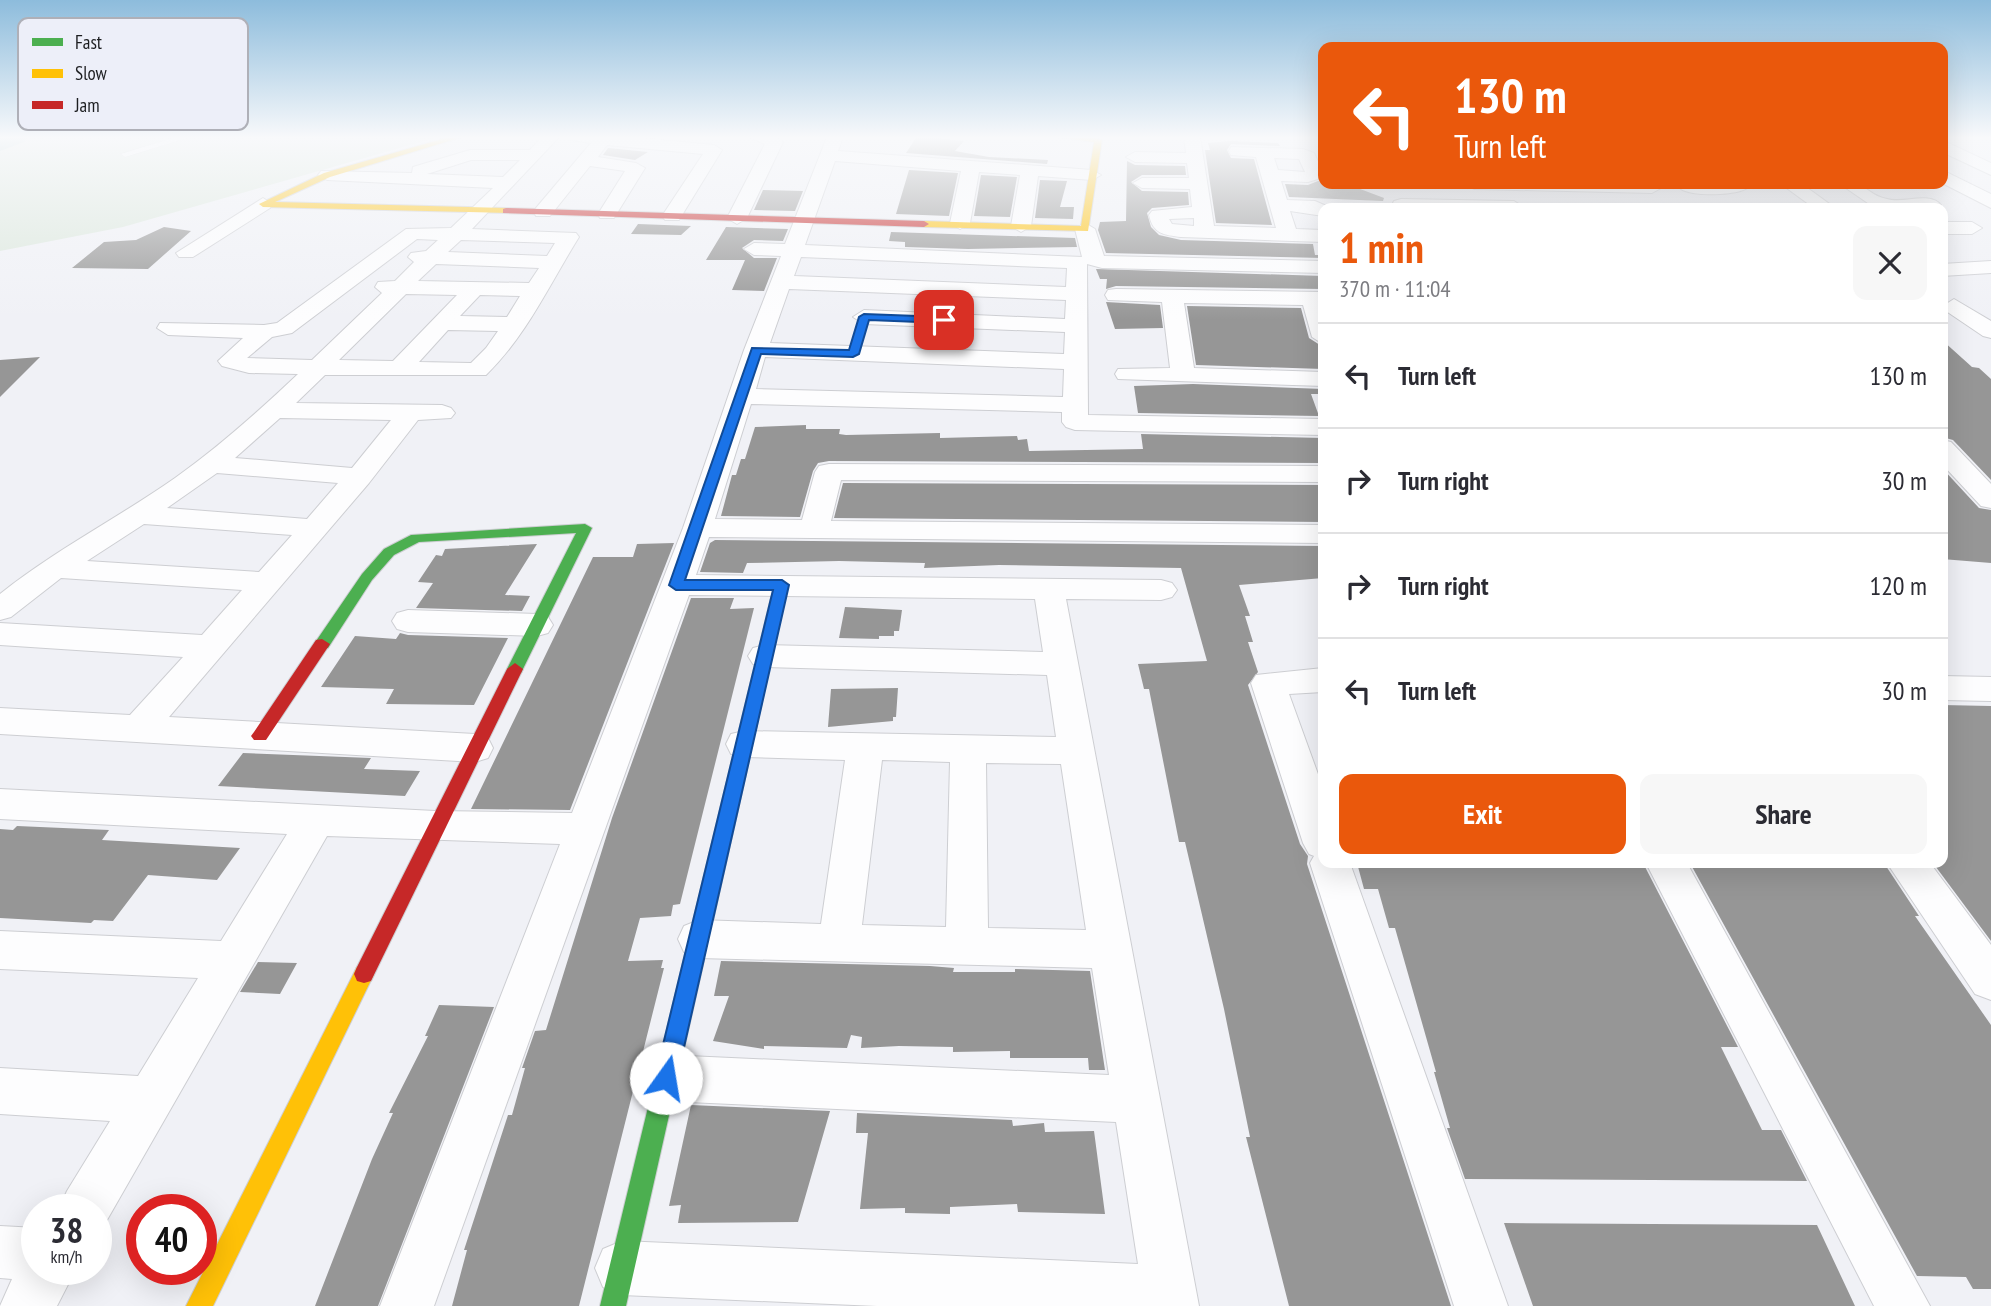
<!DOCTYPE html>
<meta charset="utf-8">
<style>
:root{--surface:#fff;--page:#f7f7f7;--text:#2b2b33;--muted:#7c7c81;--line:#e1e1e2;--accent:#ea580c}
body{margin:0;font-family:"PT Sans Narrow",sans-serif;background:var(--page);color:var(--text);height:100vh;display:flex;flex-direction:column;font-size:26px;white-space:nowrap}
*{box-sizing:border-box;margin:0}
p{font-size:23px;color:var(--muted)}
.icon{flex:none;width:38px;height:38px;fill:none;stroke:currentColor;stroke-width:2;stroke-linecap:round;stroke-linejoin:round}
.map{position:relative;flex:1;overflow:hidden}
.sheet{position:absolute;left:1318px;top:203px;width:630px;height:665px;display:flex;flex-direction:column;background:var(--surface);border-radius:14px;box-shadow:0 7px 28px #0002}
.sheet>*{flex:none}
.guide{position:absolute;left:1318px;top:42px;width:630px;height:147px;border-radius:14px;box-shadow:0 7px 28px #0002;background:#ea580c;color:#fff;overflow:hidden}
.speed{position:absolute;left:21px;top:1194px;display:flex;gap:14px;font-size:35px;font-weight:700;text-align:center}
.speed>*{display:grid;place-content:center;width:91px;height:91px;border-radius:50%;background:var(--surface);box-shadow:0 7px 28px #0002;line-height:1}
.speed small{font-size:18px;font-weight:400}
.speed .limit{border:10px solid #d22;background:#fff;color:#111}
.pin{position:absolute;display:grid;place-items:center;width:60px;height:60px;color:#fff;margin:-30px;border-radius:14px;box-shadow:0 4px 10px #0006}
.me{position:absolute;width:77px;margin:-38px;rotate:13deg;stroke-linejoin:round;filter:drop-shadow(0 0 5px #0008)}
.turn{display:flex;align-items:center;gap:24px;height:147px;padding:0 21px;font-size:32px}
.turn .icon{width:91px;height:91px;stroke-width:2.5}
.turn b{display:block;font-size:49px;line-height:60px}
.round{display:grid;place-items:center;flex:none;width:74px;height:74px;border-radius:14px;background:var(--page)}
.overview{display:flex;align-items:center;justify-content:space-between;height:119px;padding:0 21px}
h1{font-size:42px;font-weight:700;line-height:52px;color:var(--accent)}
.button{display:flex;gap:14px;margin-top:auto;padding:14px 21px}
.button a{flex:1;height:80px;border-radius:14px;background:var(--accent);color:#fff;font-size:28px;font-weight:700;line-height:80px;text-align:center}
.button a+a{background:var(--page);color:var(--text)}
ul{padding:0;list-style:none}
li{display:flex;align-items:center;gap:21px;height:105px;padding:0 21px;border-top:2px solid var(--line)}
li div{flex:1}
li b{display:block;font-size:26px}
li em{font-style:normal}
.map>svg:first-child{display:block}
.green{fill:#dbe7dc}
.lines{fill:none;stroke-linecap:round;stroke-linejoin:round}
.river{fill:#a4c8c9;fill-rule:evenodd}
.building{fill:#969696}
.lane-casing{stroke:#cdced2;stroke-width:1}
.street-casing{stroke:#cdced2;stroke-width:2}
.fast-casing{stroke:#cdced2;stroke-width:2}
.slow-casing{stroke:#cdced2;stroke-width:2}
.jam-casing{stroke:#cdced2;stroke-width:2}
.lane{fill:#fdfdfe;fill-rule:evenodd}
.street{fill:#fdfdfe;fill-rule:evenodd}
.fast{fill:#4caf50;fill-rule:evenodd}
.slow{fill:#ffc107;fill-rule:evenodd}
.jam{fill:#c62828;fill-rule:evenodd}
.route{fill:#1a73e8;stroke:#114b97;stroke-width:2}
.key{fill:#edeff9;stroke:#afb0b8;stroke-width:2}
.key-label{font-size:19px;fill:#1d1e21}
</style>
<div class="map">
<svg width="1991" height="1306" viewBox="0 0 1991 1306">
<rect width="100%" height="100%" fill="#f0f1f6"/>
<path class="green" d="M0 137H438L123 227 0 251Z"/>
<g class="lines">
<path class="river" d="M0 137H27L24 142 0 151Z"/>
</g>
<path class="building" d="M924 137 964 141 955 151 989 157 1048 160 1047 164 906 153 916 138Z
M1230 141 1278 143 1280 146 1231 144 1227 150 1231 158 1254 159 1272 225 1216 223 1205 150H1210L1208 143Z
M608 148 648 152 635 160 603 155Z
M1127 161 1135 165 1185 166 1186 175H1142L1131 182 1142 191 1188 192 1189 205 1152 208 1147 213 1151 227 1159 235 1181 240 1313 244 1315 255H1323V258L1106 253 1098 230 1100 222 1126 221Z
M909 170 958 173 949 216 896 214Z
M981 175 1017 177 1010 217 974 216Z
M1323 179V184H1347L1384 198 1383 201 1289 197 1285 184 1308 185Z
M1040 180 1067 181 1060 207H1074L1073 219 1035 218Z
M763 190 803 191 795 211 754 210Z
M638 224 691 226 681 235 631 234Z
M164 227 191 231 148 269 72 268 104 242 136 240Z
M726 227 788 229 783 241 754 240 742 248 754 258H777L764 291 732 290 745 260H706Z
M891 232 1075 238 1077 247 968 249 905 247V242L889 241Z
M1096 269 1323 276V289L1116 286 1106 289 1107 279H1100Z
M1106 302 1160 305 1163 328 1115 329Z
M1187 306 1301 308 1309 338 1323 347V369L1196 365Z
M1942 340 1972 367 1979 368 1991 379V480L1953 440 1942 437Z
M40 357 0 397V360Z
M1193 384 1323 389V394H1311L1319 416 1138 413 1134 386Z
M806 425V429H840L839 434 846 435 940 433V438L1017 436 1018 440 1027 439 1029 451 1143 449 1141 434 1323 438V463L829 461 818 463 813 471 800 517 721 516 732 475H736L741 459H745L755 427Z
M1942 468 1979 508 1991 510V563L1942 559Z
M843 483 1323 485V522L834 518Z
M715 540 1323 546V578L1239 585 1250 616H1245L1253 642H1248L1258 672 1248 685 1300 844 1308 856 1307 864 1451 1306H1289L1246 1137H1250L1224 1009 1185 842H1179L1149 689H1144L1138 664 1207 661 1181 568 999 565 924 568 925 563 839 561 747 563 743 573 700 572 710 543Z
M674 543 570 810 471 809 593 557H633L637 544Z
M537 544 505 595 530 596 522 611 416 608 433 583 418 582 436 555 442 556 445 549Z
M691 598H734L730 609 754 608 680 904 673 905 671 916 640 918 628 961 663 960 661 968H664L579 1306H452L467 1250H464L508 1115H512L525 1068H522L535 1031 546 1030 612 818Z
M845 607 902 610 899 631H894V636H879V639L839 638Z
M400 633 408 635 508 638 474 705 386 704 394 689 321 687 355 636 396 639Z
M898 688 896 717H893V721L828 727 831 689Z
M1942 705 1991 706V941L1933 863H1942Z
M243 753 371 758 364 769 420 771 405 796 218 786Z
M17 826 109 830 102 840 240 848 217 880 148 875 113 921 94 920 91 923 0 918V829L13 830Z
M1357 863H1643L1738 1047H1721L1762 1130H1781L1807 1181 1465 1179 1447 1128H1450L1434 1072H1436L1395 928H1389L1378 889H1364Z
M1690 863H1884L1919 916H1915L1991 1025V1289H1973L1966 1277 1917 1276Z
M721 961 930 966 954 968 953 972H1015V969L1090 971 1105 1070H1089L1088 1058H1010V1051L953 1052V1047L899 1046 861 1048 862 1037 851 1035 847 1048 764 1046V1049L713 1041 729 996H714Z
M258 962 297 963 280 994 240 992Z
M439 1005 494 1007 378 1306H315L372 1159 393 1113H389L428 1036H425Z
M691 1105 830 1111 798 1222 678 1223 681 1205 669 1206Z
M857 1113 1012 1120 1013 1126 1044 1123 1045 1132 1094 1131 1105 1214 1018 1212 1017 1204 950 1207V1214L905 1213V1208L860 1209 868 1133H856Z
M1504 1223 1817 1225 1855 1306H1533Z"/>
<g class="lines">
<g class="lane-casing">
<path id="lane" d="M176 137H190L125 157 121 154Z"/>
</g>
<g class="street-casing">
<path id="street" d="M542 137H559L472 229 576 233 579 237C549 285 527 335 486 375H325L296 403 442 405 451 408 455 413 451 418 418 420 369 483 169 717 475 734 488 738 493 748 488 758 475 762 0 734V708L130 715 183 657 0 645V623L202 635 242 590 61 578 11 617 0 620V594C55 550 118 518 175 478 219 447 259 411 298 374L249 373 222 366 218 361 243 338 168 335 157 328 160 323 264 325 277 323 406 229 451 228 493 188 327 180 318 175 321 171 412 173 413 167 470 150H530ZM471 160H520L503 177 427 174ZM417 239 438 240 426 251 411 253 408 257 414 262 395 281 378 282 375 287 382 293 312 360 247 358 272 337 292 333ZM461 240 555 243 547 256 448 252ZM436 264 539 268 529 283 418 281ZM406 294 457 295 393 361 339 360ZM480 295 520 296 507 317 460 316ZM448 330 498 331 486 348 471 363 419 362ZM280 418 391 420 352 468 235 458ZM217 473 338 483 307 519 167 508ZM144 524 292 535 259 572 87 561Z
M569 137H631L714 145 722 150 679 220H665L662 216 703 154 607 145 598 157 636 163 645 168 614 218H600L598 214 625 171 590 166 550 216H536L534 212 536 208 591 143 571 140Z
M749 137H776L783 142 747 218 737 224 727 218 765 144Z
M827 137H843L838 151 1092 170 1101 175 1092 180 1038 176 1031 226 1021 232 1011 226 1020 175 979 172 970 223 960 229 950 223 961 171 835 161 805 245 1082 257 1075 229 1085 223 1095 229 1104 256 1323 261V273L1102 268 1087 264 1088 415 1323 419V435L1075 430 1066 427 1062 422V412L751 404 715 519 802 520 815 472 819 466 829 464 1323 466V482L841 480 831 521 1323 525V543L709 537 696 575 1161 580 1172 583 1177 590 1172 597 1161 600 1066 599 1199 1306H877L622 1295 603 1287 595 1268 603 1249 622 1241 1138 1264 1116 1122 666 1101 649 1094 642 1078 649 1062 666 1055 1109 1075 1092 968 699 958 684 952 678 939 684 926 699 920 821 924 845 760 744 757 731 754 726 744 731 734 744 731 1056 737 1047 675 765 667 753 664 748 656 753 648 765 645 1043 652 1035 599 689 595 434 1306H380L560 844 327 836 103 1227 96 1230V1209H59L67 1191 110 1121 0 1114V1068L138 1076 198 978 0 969V931L221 941 287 834 0 819V789L435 811 572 813 683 528 744 350 781 256 754 255 744 249 754 243 785 244ZM801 257 1067 268 1066 287 794 276ZM789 289 1066 300 1065 319 864 310 853 317 864 324 1065 332 1064 354 770 343ZM765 357 1064 369 1063 397 756 389ZM882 760 950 762 946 927 862 925ZM986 763 1061 764 1086 930 988 928Z
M1184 137H1200L1214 226 1276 228 1256 157 1231 155 1229 151 1231 147 1303 149 1314 153 1323 172 1321 178 1308 182 1281 181 1287 200 1315 201 1331 208H1323V216L1290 211 1296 229 1323 230V242L1181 237C1164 235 1153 234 1149 215L1152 211 1192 207 1190 189 1142 188 1133 183 1142 178H1189L1187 163 1135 162 1126 157 1135 152 1186 153ZM1274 158 1299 159 1305 172 1278 170ZM1194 218V226L1172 224 1169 219Z
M1942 140 1991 163V175L1942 152Z
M1942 170 1991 194V208L1942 183Z
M1465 184H1657L1661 188 1652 193 1474 189Z
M1684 184H1746L1748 187C1740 196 1688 197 1680 188Z
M1781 184H1802L1835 208H1814Z
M1840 184C1871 183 1865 194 1887 199 1903 204 1930 191 1941 205L1939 208H1875Z
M263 198 272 204 270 208 193 257H179L176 253Z
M1401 199 1514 201 1523 207 1394 208 1392 205 1394 201Z
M1942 222H1972L1982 228 1972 234H1942Z
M1991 261V273L1942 276V264Z
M1116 289 1323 292V344L1312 337 1303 305 1184 303 1194 368 1323 372V386L1118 379 1115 374 1118 369 1170 368 1162 302 1108 300 1105 295 1108 290Z
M1954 299 1991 321V338L1983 336 1946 311 1943 306Z
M1942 440 1951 442 1991 484V508L1981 506 1942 464Z
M408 610 537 614 548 617 553 625 548 633 537 636 408 632 397 629 392 621 397 613Z
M1323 668V692L1289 694 1323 788V863H1350L1508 1306H1454L1310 863 1314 856 1309 854 1303 843 1251 683 1256 675Z
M1942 676 1991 677V701L1942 700Z
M1646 863H1687L1930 1306H1874Z
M1887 863H1930L1991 945V1000L1975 994Z
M0 1226 37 1228V1269H76L57 1306H0L12 1279 0 1278Z"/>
</g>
<g class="fast-casing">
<path id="fast" d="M585 524 592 528 521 673 515 675 507 669 576 533 419 542 394 555 372 580 328 648 322 649 314 644 362 574 384 549 411 535Z
M731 794 737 796 740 801 626 1306H600L722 801 725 796Z"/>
</g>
<g class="slow-casing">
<path id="slow" d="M449 137H462L330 177 275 202 506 208 509 209V213L263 207 259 204 324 173Z
M1057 137H1092L1102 140 1088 231 924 227 919 224 924 221 1081 226 1094 142Z
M364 965 371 967 374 974 213 1306H186L357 967Z"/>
</g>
<g class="jam-casing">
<path id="jam" d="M506 208 924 221 929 224 924 227 503 213V209Z
M781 580 788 585 740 801 737 806 731 808 725 806 722 801 774 585Z
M322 639 330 644 266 740H254L251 736 254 732 316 640Z
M515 663 523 669 371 981 364 983 357 981 354 974 357 967 507 669Z"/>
</g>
<use href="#lane" class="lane"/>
<use href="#street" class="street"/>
<use href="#fast" class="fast"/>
<use href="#slow" class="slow"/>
<use href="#jam" class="jam"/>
</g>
<linearGradient id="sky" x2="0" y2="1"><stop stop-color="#8dbcdc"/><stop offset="0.43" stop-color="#f8f9fb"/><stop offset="1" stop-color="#f8f9fb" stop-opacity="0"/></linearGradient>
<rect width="1991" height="320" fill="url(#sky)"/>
<path class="route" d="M864 314 944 317 949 320 944 323 869 320 859 354 853 357 761 354 685 580H782L789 585 677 1078 674 1086 666 1089 658 1086 655 1078 773 590H676L669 585 752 348 849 350 859 317Z"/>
<rect x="18" y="18" width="230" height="112" rx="10" class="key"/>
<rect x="32" y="38" width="31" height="8" fill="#4caf50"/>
<rect x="32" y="69" width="31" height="9" fill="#ffc107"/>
<rect x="32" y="101" width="31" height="8" fill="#c62828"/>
<g class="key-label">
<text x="75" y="49">Fast</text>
<text x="75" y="80">Slow</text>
<text x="75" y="112">Jam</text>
</g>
</svg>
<div class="speed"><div>38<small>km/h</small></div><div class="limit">40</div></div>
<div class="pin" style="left:944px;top:320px;background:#d93025"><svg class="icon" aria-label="arrive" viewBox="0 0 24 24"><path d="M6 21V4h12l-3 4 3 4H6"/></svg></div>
<svg class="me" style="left:666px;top:1078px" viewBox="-20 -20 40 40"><circle r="19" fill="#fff"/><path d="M0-13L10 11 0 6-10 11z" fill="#1a73e8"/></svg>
<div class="guide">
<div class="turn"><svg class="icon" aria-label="left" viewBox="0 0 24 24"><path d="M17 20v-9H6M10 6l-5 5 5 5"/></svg><div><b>130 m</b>Turn left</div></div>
</div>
<section class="sheet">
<div class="overview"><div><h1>1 min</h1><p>370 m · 11:04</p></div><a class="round"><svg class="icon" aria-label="close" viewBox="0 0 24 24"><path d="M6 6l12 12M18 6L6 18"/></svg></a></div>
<ul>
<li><svg class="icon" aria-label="left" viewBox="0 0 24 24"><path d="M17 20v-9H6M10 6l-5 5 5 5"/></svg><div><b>Turn left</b></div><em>130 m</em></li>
<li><svg class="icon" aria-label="right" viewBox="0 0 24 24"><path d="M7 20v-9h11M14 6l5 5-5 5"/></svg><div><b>Turn right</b></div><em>30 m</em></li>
<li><svg class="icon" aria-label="right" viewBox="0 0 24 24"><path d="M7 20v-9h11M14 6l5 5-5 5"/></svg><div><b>Turn right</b></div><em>120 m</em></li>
<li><svg class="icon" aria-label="left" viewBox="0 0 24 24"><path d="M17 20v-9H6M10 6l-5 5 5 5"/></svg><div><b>Turn left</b></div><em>30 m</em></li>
</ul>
<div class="button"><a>Exit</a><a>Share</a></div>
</section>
</div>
